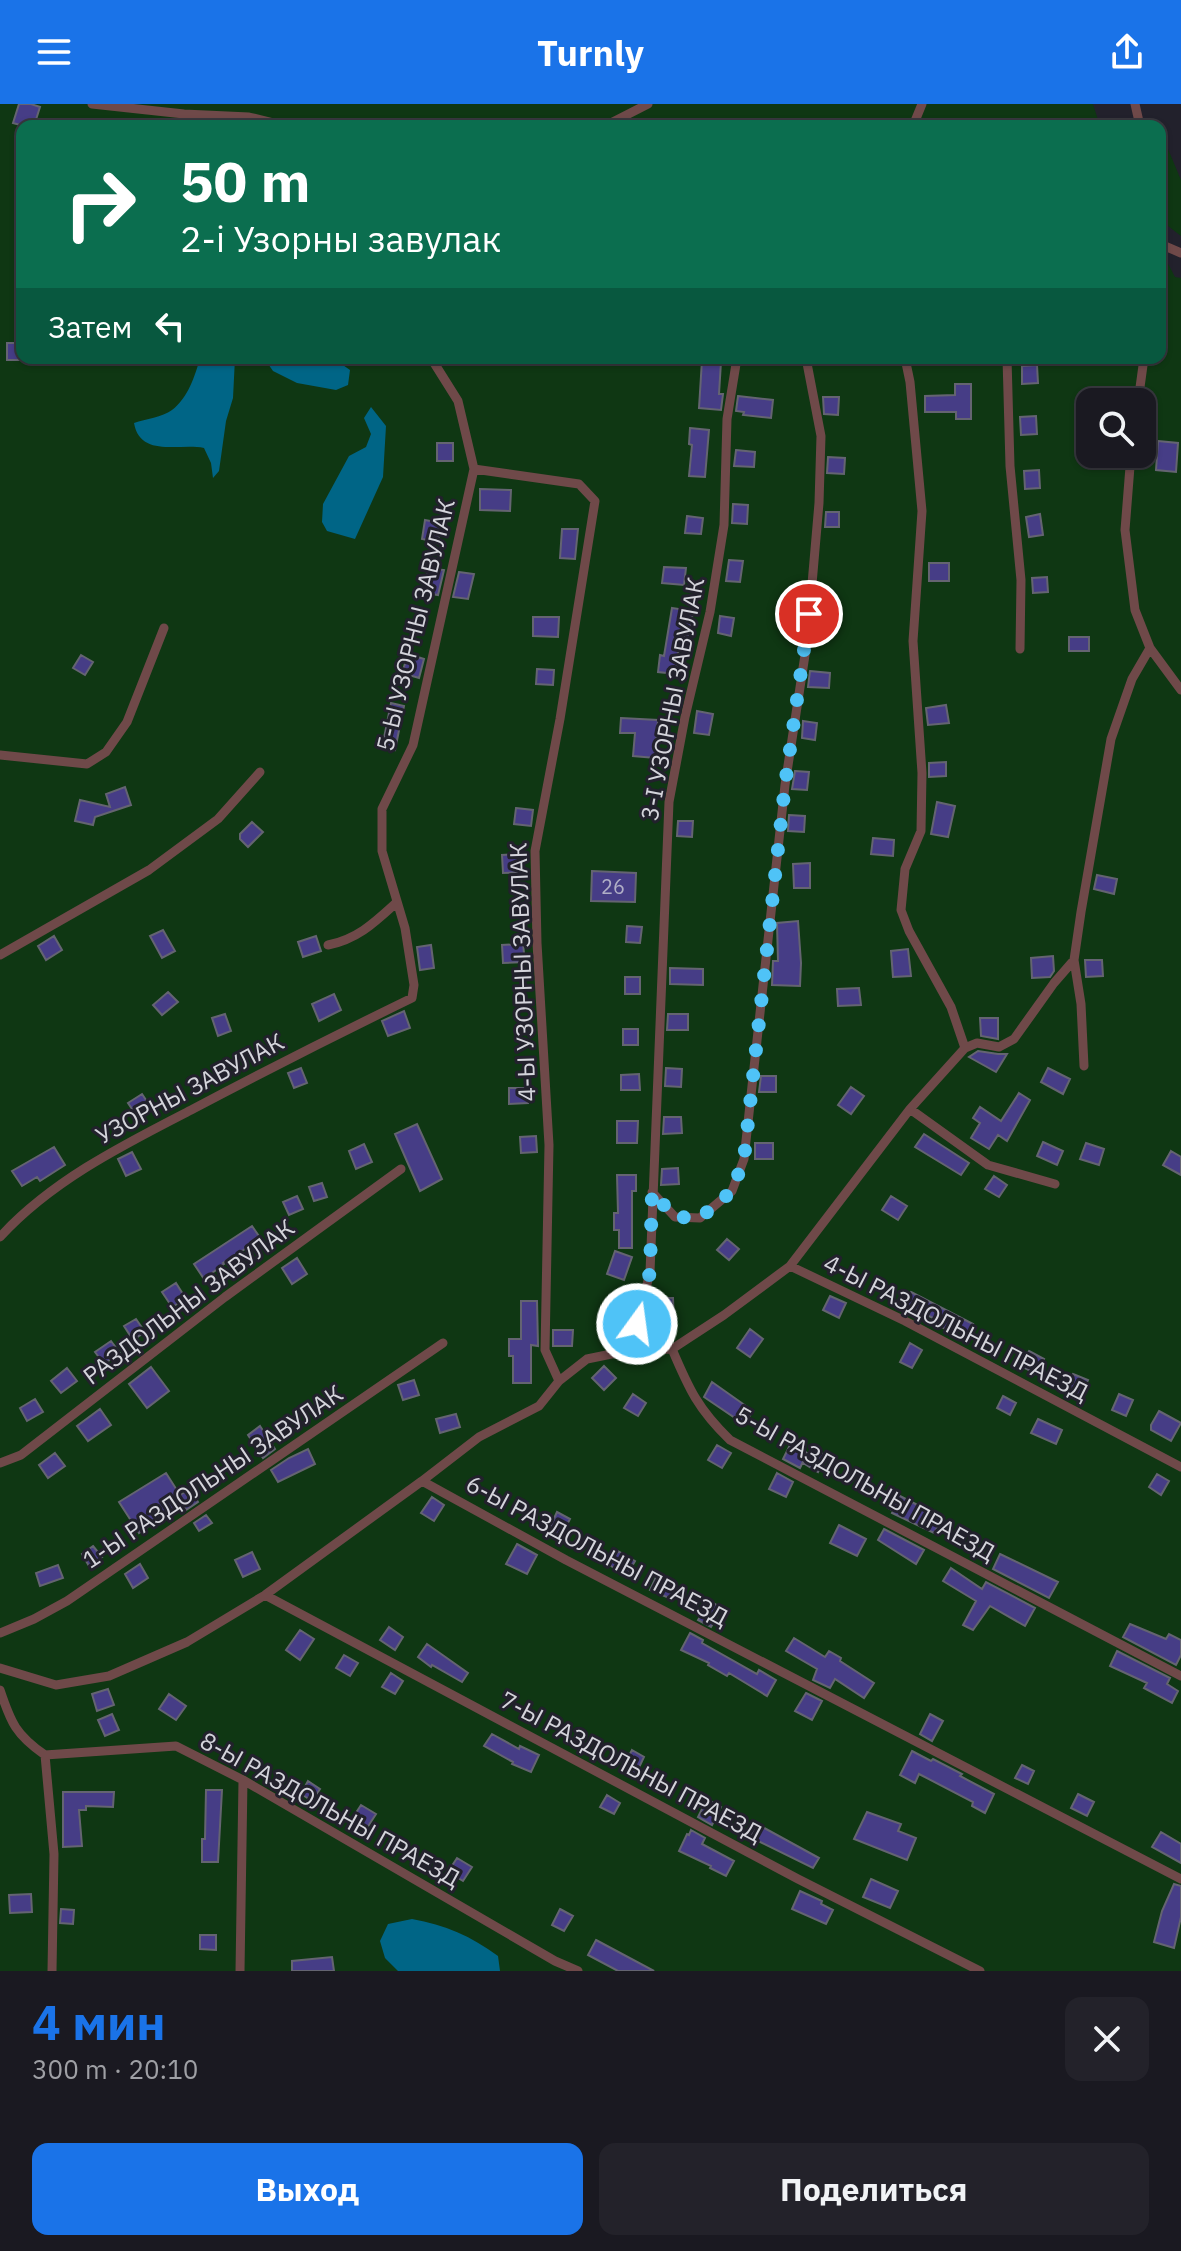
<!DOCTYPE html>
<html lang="ru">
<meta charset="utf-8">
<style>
:root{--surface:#1a1921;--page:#23222a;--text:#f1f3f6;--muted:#9fa0a5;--line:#38383f;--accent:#1a73e8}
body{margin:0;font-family:"IBM Plex Sans",sans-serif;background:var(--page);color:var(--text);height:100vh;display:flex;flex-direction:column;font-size:30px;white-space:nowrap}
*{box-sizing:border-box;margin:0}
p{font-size:26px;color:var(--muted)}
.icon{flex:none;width:44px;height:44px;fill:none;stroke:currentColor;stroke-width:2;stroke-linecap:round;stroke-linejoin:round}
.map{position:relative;height:1867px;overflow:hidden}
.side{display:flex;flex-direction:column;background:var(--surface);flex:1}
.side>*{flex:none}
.banner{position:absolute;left:16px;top:16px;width:1150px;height:244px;border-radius:16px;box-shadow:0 2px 6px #0004,0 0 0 2px var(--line);background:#0b6e4f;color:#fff;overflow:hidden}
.buttons{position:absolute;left:1076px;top:284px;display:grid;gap:16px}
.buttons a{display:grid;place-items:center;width:80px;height:80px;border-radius:16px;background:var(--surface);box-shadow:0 2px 6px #0004,0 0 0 2px var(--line);font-size:40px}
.pin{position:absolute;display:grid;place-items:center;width:68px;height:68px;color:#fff;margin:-34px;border:4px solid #fff;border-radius:50%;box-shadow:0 2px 8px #0007}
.me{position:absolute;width:88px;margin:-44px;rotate:14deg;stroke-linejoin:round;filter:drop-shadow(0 0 6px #0008)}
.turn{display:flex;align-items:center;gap:28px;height:168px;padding:0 32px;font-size:36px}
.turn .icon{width:104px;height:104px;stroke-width:2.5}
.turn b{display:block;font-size:56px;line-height:68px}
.then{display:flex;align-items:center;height:76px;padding:0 32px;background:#0003;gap:16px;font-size:30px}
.round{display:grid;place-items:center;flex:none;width:84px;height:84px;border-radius:16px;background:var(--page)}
.overview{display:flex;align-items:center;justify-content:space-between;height:136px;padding:0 32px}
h1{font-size:48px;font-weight:800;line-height:60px;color:var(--accent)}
.primary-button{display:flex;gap:16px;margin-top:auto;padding:16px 32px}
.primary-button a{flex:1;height:92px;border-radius:16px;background:var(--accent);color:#fff;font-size:32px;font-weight:800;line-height:92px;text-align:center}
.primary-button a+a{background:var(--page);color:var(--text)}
header{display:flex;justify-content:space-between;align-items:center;height:104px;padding:0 32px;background:var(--accent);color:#fff;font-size:36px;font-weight:800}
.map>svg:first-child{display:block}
.green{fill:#0f3713;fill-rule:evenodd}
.water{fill:#006586}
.building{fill:#463d86;stroke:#646471;stroke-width:2}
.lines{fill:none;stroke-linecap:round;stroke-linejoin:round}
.service{stroke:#6f4949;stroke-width:9}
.route{stroke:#4fc3f7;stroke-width:14;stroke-dasharray:0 25.2}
.labels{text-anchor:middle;stroke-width:6;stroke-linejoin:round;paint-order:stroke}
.number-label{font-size:20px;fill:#b0aec6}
.street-label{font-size:24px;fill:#d4d4db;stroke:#22212c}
</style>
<header><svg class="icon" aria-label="menu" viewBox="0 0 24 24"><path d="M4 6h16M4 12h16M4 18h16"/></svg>Turnly<svg class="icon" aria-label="share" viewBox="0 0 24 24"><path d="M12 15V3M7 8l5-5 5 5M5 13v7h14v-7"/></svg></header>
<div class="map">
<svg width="1181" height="1867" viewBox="0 0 1181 1867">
<rect width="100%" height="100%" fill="#22212c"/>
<path class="green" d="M0 0H1093L1100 22H22V254H1160V144L1175 173 1181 174V1867H0ZM1090 298H1142V350H1090Z
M1160 25 1166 28 1168 45 1181 76V132L1168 122 1160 111Z"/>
<path class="water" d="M200 254H235L233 294 226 317 219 367 213 374 211 359 204 344C180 339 140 354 134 319 146 315 162 313 172 306 188 294 195 272 200 254Z
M264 254H333L350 266 348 281 336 286 297 279 273 267Z
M371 303 386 322 383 373 355 435 327 427 322 418 323 400 349 352 366 343 371 330 364 314Z
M412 1815C445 1821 471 1832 498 1852L500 1867H398L385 1854 380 1837 388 1820Z"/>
<path class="building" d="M19 0H31L40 3 34 22H24L13 19Z
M7 239H22V256H7Z
M702 256 721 258 719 290H723L721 306 699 304Z
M1037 261 1038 279 1022 280V262Z
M955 280H971V315H956V308H925V292L955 291Z
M738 292 773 296 771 314 743 311 744 308 736 307Z
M823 293H839L838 311 824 310Z
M1036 312 1037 330 1021 331 1020 313Z
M690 324 709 326 705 373 689 372 692 341 689 340Z
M1158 337 1178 339 1176 368 1156 366Z
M437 339H453V357H437Z
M736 346 755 348 754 363 734 362Z
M828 353 845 354 844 370 827 369Z
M1039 366 1040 384 1025 385 1024 367Z
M480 385 511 386 510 407 480 406Z
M733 400 748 401 747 420 732 419Z
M826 408H839V423H825Z
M1040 410 1043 431 1029 433 1026 413Z
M687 412 703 414 701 430 685 429Z
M425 416 441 419 438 438 422 435Z
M562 425H578L575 455 560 454Z
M729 456 743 457 740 478 726 477Z
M929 459H949V477H929Z
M664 463 686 464 684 481 662 479Z
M428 464 444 466 438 491 425 489Z
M459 468 474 470 468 495 453 493Z
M1047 473 1048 488 1033 489 1032 474Z
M672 504 693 507 689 533 680 531 676 570 658 568 660 551 664 552Z
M720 512 734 514 731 532 718 529Z
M533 513H559L558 533 533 532Z
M817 514 827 515 826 530H815Z
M1069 533H1089V547H1069Z
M408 550 424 555 419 574 402 569Z
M81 551 93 558 85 571 73 564Z
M537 565 554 566 553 581 536 580Z
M810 567 830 569 829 584 808 583Z
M391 599 404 602 395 646 382 644Z
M946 601 949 619 928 621 926 604Z
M697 607 713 610 709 631 694 629Z
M621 614 658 616 655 654 633 652 635 629H620Z
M803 617 817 619 815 636 802 634Z
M946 658V672L929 673V659Z
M795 667 809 668 807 686 792 685Z
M125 683 131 701 95 713 93 721 75 717 80 696 110 703 106 690Z
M937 698 955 702 948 733 931 730Z
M516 704 533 706 531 722 514 720Z
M789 711 805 712 804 728 788 727Z
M678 717H693L692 733 677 732Z
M252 718 263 728 248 743 240 735V730Z
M873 734 894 736 893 752 871 750Z
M523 750 524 768 503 769 502 751Z
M810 759V784H794L793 760Z
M592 767 636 769 635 798 591 797Z
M1097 771 1117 775 1114 790 1094 785Z
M798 817 801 859 800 882 772 881 773 857H778L777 819Z
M627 822 642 823 640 839 626 838Z
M163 826 175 847 162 854 150 832Z
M54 832 62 846 46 856 38 842Z
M316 832 321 847 303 853 298 838Z
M523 840 525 858 503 859 502 841Z
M431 841 434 864 420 866 417 843Z
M908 845 911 872 893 873 891 847Z
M1053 852 1054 867 1050 873 1032 874 1031 854Z
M1085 856H1102L1103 872 1086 873Z
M670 864 703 865V881L670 880Z
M625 873H640V890H625Z
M859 884 861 901 838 902 837 885Z
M168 888 178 898 162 911 153 901Z
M334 890 341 906 319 917 312 900Z
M404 907 410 924 388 932 382 917Z
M225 910 231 927 218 932 212 914Z
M668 910H688V926H667Z
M980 914H998V935L981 932Z
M623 925H638V941H623Z
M978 947 998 950H1007L996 968 969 953Z
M301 964 307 979 294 984 288 969Z
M666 964 682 965 681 983 665 982Z
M1048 964 1070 975 1063 990 1041 978Z
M639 970 640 986H621V971Z
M761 972H776V988H759Z
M851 983 864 992 851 1010 838 1001Z
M509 984H527L528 999 509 1000Z
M1019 989 1030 996 1007 1037 998 1031 989 1045 971 1034 980 1019 973 1014 980 1003 1001 1017Z
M142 990 152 1005 138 1014 128 999Z
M664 1013H681L682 1029 663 1030Z
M617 1017H638L637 1039H617Z
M417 1020 442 1075 420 1087 395 1030Z
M924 1030 969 1059 961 1071 915 1043Z
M536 1032 537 1048 521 1049 520 1033Z
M1043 1038 1063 1047 1057 1061 1037 1052Z
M755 1039H773V1055H755Z
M1086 1039 1104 1045 1099 1061 1080 1055Z
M364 1040 372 1058 356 1065 349 1047Z
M54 1043 65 1061 40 1077 37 1073 22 1082 12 1067Z
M1171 1047 1181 1053V1071L1163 1061Z
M132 1048 141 1065 126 1072 118 1055Z
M678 1064 679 1080 661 1081 662 1065Z
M617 1071H636V1087H632V1144H619V1126H614V1109H618Z
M994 1072 1007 1081 999 1093 985 1085Z
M322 1079 327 1093 314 1097 309 1083Z
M297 1092 303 1105 289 1111 283 1098Z
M891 1092 907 1102 898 1116 882 1106Z
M252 1122 261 1135 223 1159 224 1160 204 1175 194 1160Z
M727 1135 739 1145 729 1156 717 1146Z
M615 1147 632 1153 624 1176 607 1170Z
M297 1154 307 1170 292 1180 282 1164Z
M176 1179 186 1195 172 1203 162 1188Z
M911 1188 973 1220 967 1231 958 1226 956 1230 937 1221 939 1217 905 1200Z
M830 1192 846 1199 839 1214 823 1206Z
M656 1194H673L674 1219 657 1220Z
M521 1197H537L538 1242 531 1241V1279H513V1252H509V1235H521Z
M603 1209H619L618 1231 602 1230Z
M136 1215 145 1228 133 1236 124 1222Z
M750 1225 763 1235 750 1253 737 1244Z
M553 1226H573L572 1242H553Z
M111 1237 120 1249 104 1260 95 1248Z
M910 1239 922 1246 912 1264 900 1258Z
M1029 1247 1044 1255 1036 1270 1021 1262Z
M604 1262 616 1274 604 1286 592 1274Z
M151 1263 169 1287 147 1304 129 1280Z
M67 1264 77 1277 61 1289 51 1277Z
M1073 1270 1088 1276 1081 1292 1067 1286Z
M414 1276 419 1291 403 1296 398 1281Z
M712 1278 753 1307 744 1320 704 1293Z
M633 1290 646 1299 638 1312 624 1304Z
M1119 1290 1133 1296 1126 1312 1112 1306Z
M1003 1292 1016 1299 1010 1311 997 1304Z
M35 1295 43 1308 27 1317 20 1304Z
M100 1305 111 1321 88 1337 77 1322Z
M1159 1307 1181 1319 1171 1337 1151 1326V1321Z
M456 1310 460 1323 440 1329 436 1315Z
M1038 1315 1062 1326 1056 1340 1031 1329Z
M260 1322 275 1345 263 1354 248 1331Z
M791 1339 807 1349 800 1364 783 1355Z
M717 1341 731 1349 722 1364 708 1356Z
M812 1344 827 1352 818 1368 803 1359Z
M308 1345 315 1360 278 1378 271 1366 289 1354Z
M55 1349 65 1362 48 1374 39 1361Z
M166 1369 180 1391 190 1385 198 1398 186 1406 182 1399 139 1429 119 1398Z
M777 1369 793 1378 786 1393 769 1385Z
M1157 1370 1169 1377 1161 1391 1149 1383Z
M896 1390 943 1414 934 1429 892 1409 893 1407 888 1404Z
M432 1393 444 1401 434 1417 421 1409Z
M557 1408 570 1415 561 1432 549 1425Z
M206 1411 212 1419 199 1427 194 1419Z
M839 1421 866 1435 857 1452 830 1439Z
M884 1425 924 1446 916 1460 878 1436Z
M517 1440 537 1451 527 1470 506 1460Z
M93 1442 102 1453 89 1462 82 1450Z
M618 1447 635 1457 627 1471 609 1461Z
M252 1448 260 1465 243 1473 235 1456Z
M1000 1450 1058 1478 1049 1494 993 1465Z
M140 1460 148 1474 133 1484 125 1470Z
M58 1461 63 1474 40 1482 36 1469Z
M951 1464 982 1485 986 1478 1035 1504 1025 1522 990 1502 973 1526 963 1521 976 1497 943 1477Z
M656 1473 675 1482 669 1494 650 1486Z
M709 1497 722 1504 711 1523 698 1516Z
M1130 1520 1166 1535 1169 1530 1181 1536V1551L1176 1561 1123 1533Z
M389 1523 403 1533 395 1546 380 1536Z
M300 1526 314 1535 300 1556 286 1546Z
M690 1529 703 1536 702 1539 757 1570 759 1566 776 1576 767 1592 729 1569 727 1572 708 1561 709 1559 681 1546Z
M794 1534 825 1553 829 1547 841 1554 840 1557 874 1579 864 1594 835 1575 830 1584 813 1576 817 1565 786 1547Z
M427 1540 468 1569 462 1578 432 1561 431 1563 418 1553Z
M1117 1547 1170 1574 1167 1580 1178 1587 1172 1599 1144 1584 1147 1579 1110 1562Z
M344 1551 358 1559 350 1572 336 1564Z
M391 1569 403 1577 395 1590 382 1583Z
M108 1585 114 1601 97 1607 92 1590Z
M806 1589 822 1597 812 1616 795 1607Z
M169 1590 186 1602 176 1616 159 1605Z
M112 1610 119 1626 105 1632 98 1616Z
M930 1610 943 1617 932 1637 920 1630Z
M492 1630 519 1645 520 1642 539 1651 531 1668 512 1660 513 1658 484 1642Z
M632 1646 644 1653 635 1672 622 1665Z
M912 1647 931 1657 933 1655 962 1670 960 1672 994 1690 985 1709 972 1702 973 1698 919 1670 915 1679 900 1671Z
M1022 1661 1034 1667 1028 1680 1015 1674Z
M308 1677 320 1685 312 1697 301 1690Z
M206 1686H222L218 1758H202V1735H205Z
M63 1688H114L113 1703 86 1702V1706H79L82 1742 63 1743Z
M1078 1690 1094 1698 1087 1712 1071 1704Z
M607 1691 620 1699 614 1710 600 1703Z
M707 1695 721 1703 712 1721 698 1713Z
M361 1701 376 1710 367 1724 352 1715Z
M867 1708 901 1720 898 1727 916 1734 907 1756 854 1735Z
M757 1720 819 1754 813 1764 750 1733Z
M691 1726 705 1734 702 1740 734 1757 726 1772 710 1764 711 1762 679 1747 687 1730 689 1731Z
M1161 1728 1181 1740V1759L1152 1743Z
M457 1754 472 1763 463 1777 448 1768Z
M871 1775 898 1787 890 1804 863 1793Z
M1174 1780 1181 1782V1813L1174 1844 1154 1838 1162 1807Z
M800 1787 822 1797 821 1800 833 1806 826 1820 792 1805Z
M31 1790 32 1808 10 1809 9 1791Z
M61 1805 74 1806 73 1820 60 1819Z
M560 1805 573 1812 564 1827 552 1821Z
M200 1831H216V1846L200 1845Z
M596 1836 654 1867H618L588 1851Z
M332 1853 334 1867H292V1857Z"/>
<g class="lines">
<path class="service" d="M92 0 184 10 249 13 286 22
M1135 0 1140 22
M605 22 648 0
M913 22 922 0
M1160 140 1181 149
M905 254 910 278 922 407 913 537 922 669 921 727 905 765 901 806 909 827 951 903 965 944
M1007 254 1010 362 1021 476 1020 545
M1138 298 1144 254
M1131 350 1125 426 1135 506 1150 544
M474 365 579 380 595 397 560 615 535 747 537 839 549 1041 545 1246 559 1277
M0 651 87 660 106 648 127 618 164 524
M328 841C358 835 375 818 397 798
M0 851 149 766 218 715 260 668
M1084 962 1081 900 1074 856 1081 808 1111 635 1132 575 1150 544 1181 586
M910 1005 988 1061 1055 1080
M652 1088 675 1113 700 1114 732 1087 744 1055 785 681 807 538 819 399 821 332 806 254
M0 1133C52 1076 125 1040 193 1005 265 967 338 930 412 894L414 881 405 824 382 747V705L413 641 474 365 458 297 431 254
M790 1162 905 1217 1181 1363
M672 1245C689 1285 698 1305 730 1336L1181 1572
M672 1245 724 1211 790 1162 910 1005 965 944 977 939 999 943 1014 935 1054 879 1074 856
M631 1246 650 1168 669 698 685 613 710 508 724 421 727 315 737 254
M0 1359 21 1351 225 1193 401 1065
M422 1377 479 1333 539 1302 559 1277 587 1255 631 1246 672 1245
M265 1491 798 1775 980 1867
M0 1529 34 1515 67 1497 443 1239
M0 1564 56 1581 109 1572 187 1538 265 1491 422 1377 566 1456 1181 1775
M0 1586C11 1619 16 1631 45 1651L54 1750 52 1867
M45 1651 176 1642 243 1676 555 1857 578 1867
M240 1867 243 1676"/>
</g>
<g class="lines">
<path class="route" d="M637 1220 650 1168 652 1088 675 1113 700 1114 732 1087 744 1055 785 681 809 510"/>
</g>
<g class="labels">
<g class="number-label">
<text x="613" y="790">26</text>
</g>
<g class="street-label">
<text transform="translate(416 521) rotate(-76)" y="8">5-Ы УЗОРНЫ ЗАВУЛАК</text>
<text transform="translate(673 595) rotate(-79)" y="8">3-І УЗОРНЫ ЗАВУЛАК</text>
<text transform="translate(523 868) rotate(-92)" y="8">4-Ы УЗОРНЫ ЗАВУЛАК</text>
<text transform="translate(190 985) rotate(-28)" y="8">УЗОРНЫ ЗАВУЛАК</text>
<text transform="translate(189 1198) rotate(-37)" y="8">РАЗДОЛЬНЫ ЗАВУЛАК</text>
<text transform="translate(956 1224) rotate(27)" y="8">4-Ы РАЗДОЛЬНЫ ПРАЕЗД</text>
<text transform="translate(213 1373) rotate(-34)" y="8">1-Ы РАЗДОЛЬНЫ ЗАВУЛАК</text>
<text transform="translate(865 1380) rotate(29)" y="8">5-Ы РАЗДОЛЬНЫ ПРАЕЗД</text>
<text transform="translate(597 1447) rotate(28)" y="8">6-Ы РАЗДОЛЬНЫ ПРАЕЗД</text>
<text transform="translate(631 1663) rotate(28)" y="8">7-Ы РАЗДОЛЬНЫ ПРАЕЗД</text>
<text transform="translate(330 1706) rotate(29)" y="8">8-Ы РАЗДОЛЬНЫ ПРАЕЗД</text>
</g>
</g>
</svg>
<div class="buttons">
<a><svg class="icon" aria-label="search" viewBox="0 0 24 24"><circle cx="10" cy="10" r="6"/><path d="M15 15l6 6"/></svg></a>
</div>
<div class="pin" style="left:809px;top:510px;background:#d93025"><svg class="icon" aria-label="arrive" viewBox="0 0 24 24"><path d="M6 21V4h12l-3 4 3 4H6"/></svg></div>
<svg class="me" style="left:637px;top:1220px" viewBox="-20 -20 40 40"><circle r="17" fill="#4fc3f7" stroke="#fff" stroke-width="3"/><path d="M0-11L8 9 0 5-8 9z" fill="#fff"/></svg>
<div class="banner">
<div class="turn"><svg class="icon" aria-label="right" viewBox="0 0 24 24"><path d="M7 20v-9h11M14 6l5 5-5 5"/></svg><div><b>50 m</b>2-і Узорны завулак</div></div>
<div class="then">Затем<svg class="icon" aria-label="left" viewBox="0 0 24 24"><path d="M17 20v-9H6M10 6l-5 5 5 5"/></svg></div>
</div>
</div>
<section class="side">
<div class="overview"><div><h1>4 мин</h1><p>300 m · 20:10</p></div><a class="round"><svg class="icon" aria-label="close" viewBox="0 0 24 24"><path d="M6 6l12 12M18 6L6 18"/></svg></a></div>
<div class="primary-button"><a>Выход</a><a>Поделиться</a></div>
</section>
